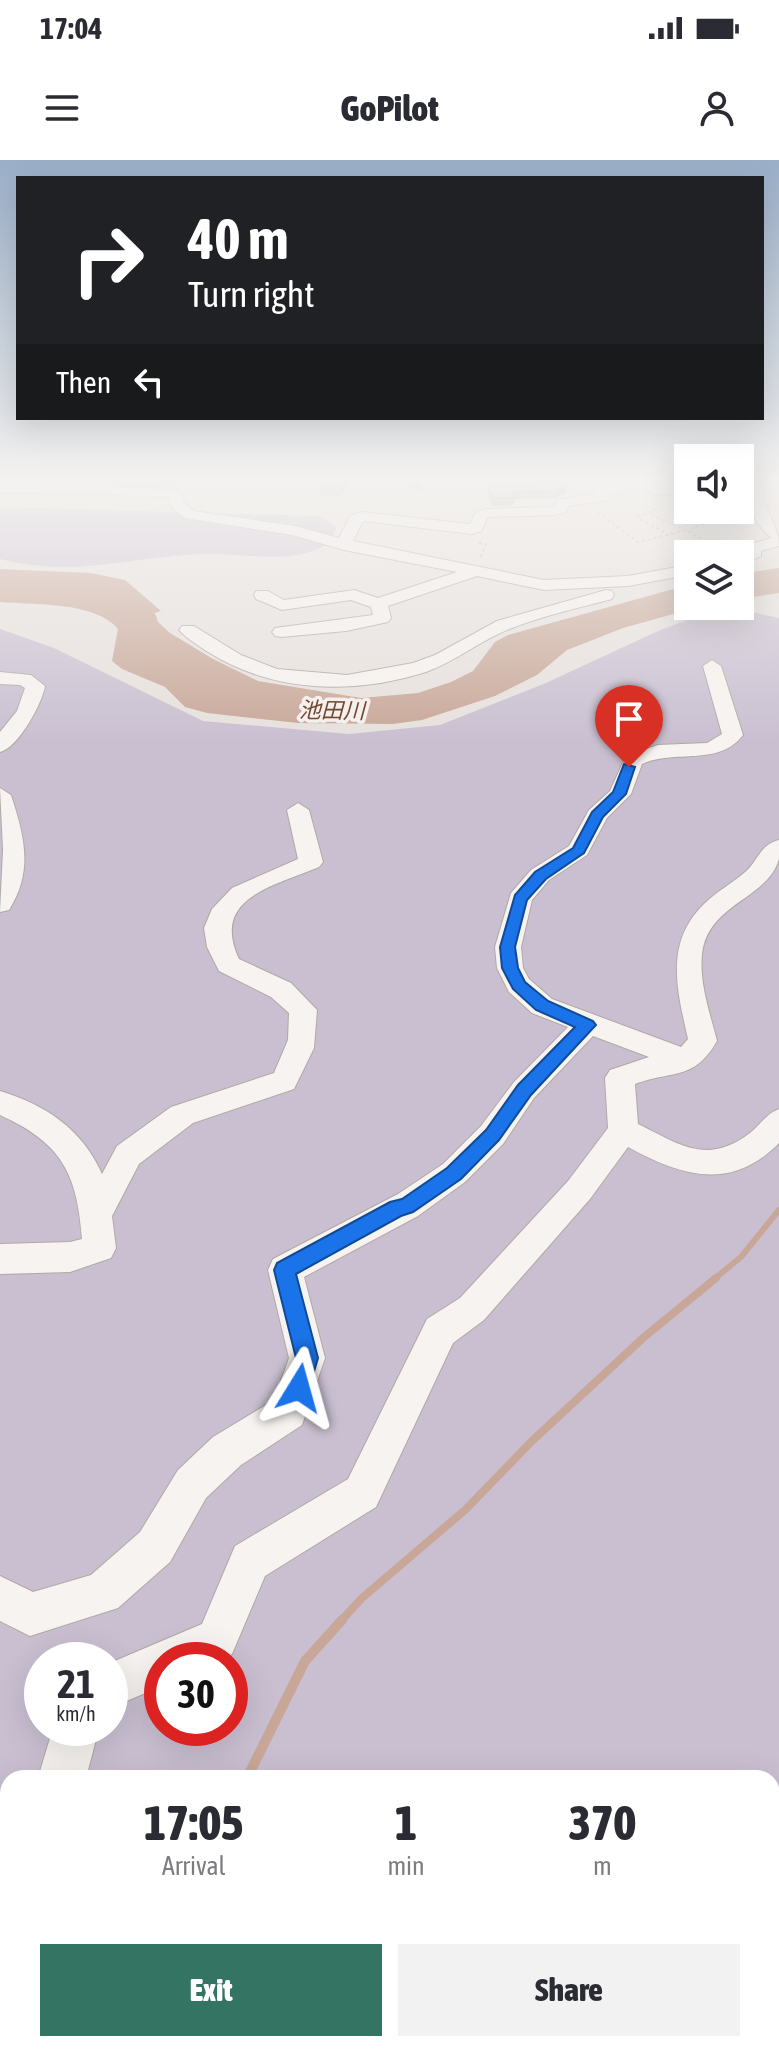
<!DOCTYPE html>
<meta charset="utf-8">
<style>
:root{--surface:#fff;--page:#f2f2f3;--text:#2b2b33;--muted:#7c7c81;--accent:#347462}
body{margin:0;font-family:"Asap Condensed","Noto Sans JP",sans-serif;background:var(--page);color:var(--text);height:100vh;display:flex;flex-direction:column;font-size:30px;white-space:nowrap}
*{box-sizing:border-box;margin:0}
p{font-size:26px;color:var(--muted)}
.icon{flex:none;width:44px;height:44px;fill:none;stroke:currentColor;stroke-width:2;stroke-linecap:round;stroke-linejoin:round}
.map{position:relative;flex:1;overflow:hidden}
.details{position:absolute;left:0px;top:1610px;width:780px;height:282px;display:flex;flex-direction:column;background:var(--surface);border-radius:24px 24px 0 0;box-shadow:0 8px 32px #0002}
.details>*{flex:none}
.banner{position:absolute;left:16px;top:16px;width:748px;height:244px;border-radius:0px;box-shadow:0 8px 32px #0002;background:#202124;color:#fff;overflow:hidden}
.controls{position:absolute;left:674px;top:284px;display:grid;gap:16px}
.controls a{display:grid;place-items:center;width:80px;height:80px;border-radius:0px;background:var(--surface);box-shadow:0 8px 32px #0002;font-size:40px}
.speed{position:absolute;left:24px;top:1482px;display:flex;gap:16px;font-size:40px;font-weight:700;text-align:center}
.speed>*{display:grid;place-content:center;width:104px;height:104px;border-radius:50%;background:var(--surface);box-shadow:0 8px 32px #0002;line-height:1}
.speed small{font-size:20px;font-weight:400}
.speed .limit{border:12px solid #d22;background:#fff;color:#111}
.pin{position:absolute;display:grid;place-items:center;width:68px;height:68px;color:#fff;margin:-82px -34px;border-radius:50% 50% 50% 0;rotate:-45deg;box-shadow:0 0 8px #0007}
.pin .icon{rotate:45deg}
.me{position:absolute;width:88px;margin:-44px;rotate:8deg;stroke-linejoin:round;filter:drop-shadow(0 0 6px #0008)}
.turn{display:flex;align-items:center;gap:28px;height:168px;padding:0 40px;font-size:36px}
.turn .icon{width:104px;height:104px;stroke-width:2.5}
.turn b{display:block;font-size:56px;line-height:68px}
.then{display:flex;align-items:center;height:76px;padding:0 40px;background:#0003;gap:16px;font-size:30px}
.eta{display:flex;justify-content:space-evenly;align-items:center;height:136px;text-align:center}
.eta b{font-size:48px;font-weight:800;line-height:56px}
.primary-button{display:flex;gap:16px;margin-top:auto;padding:16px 40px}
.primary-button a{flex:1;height:92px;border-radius:0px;background:var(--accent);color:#fff;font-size:32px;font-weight:800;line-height:92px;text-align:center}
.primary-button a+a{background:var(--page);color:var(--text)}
.status{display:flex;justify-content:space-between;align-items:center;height:56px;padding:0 40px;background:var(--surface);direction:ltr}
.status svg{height:22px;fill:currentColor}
header{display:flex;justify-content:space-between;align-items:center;height:104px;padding:0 40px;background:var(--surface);font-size:36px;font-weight:800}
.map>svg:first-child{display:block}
.green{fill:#c9bfd1;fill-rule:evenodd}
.water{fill:#c8a798}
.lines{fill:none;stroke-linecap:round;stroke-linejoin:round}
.stream-far2{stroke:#c8a798;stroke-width:6}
.stream-far1{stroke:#c8a798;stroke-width:8}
.stream{stroke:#c8a798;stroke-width:10}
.minor-casing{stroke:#b1a9a3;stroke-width:2}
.path{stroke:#c2bdb8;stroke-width:2;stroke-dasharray:3 3;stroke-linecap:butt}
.minor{fill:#f6f3f0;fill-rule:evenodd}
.wall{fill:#a9a19c}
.shaded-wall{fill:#89837f}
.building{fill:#c4bbb5;stroke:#89837f;stroke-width:2}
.route{fill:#1a73e8;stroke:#114b97;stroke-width:2}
.labels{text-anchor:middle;stroke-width:7;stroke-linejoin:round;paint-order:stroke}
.far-water-label{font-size:22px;font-style:italic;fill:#724831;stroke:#f5f0ed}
</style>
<div class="status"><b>17:04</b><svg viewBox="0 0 49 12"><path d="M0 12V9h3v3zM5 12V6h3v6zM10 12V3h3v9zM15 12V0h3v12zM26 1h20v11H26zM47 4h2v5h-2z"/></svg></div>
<header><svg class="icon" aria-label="menu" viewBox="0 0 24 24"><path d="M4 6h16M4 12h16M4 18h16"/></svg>GoPilot<svg class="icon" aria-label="person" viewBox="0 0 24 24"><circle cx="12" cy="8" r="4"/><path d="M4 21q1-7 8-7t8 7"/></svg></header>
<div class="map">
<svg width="779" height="1891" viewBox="0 0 779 1891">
<rect width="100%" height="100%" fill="#e7e1dd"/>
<path class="green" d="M0 318H169L194 324C152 332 112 326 69 324 46 323 23 323 0 323Z
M0 347 319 356 336 366C335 376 327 385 318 389 283 404 238 392 201 394 128 397 75 418 0 399Z
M738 449 779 458V1891H0V469L54 488 203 561 349 574 440 565 546 523 658 471 698 456ZM42 1500H110V1568H42ZM162 1500H230V1568H162ZM8 1618H772V1884H8Z"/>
<path class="water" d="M779 408V433L740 439V414Z
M0 409 91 413 125 420 161 451 155 453 158 462 170 473 213 499 258 521 361 538 418 533 451 522 473 511 495 482 508 475 688 425V446H702L623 468 567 490 537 515 495 536 422 560 393 564 298 563 207 553 185 547 165 527 122 509 112 501 118 469C95 441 33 445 0 442Z"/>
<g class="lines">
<path class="stream-far2" d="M713 1120 741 1097 779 1050"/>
<path class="stream-far1" d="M340 1462 362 1438 465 1350 532 1281 643 1178 716 1118"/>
<path class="stream" d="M247 1618 305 1501 342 1460
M146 1891 149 1884"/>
<g class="minor-casing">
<path id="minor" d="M417 318 492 323 598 318 606 326 644 319 660 327 688 325V333L657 335 642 328 611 334 609 340 568 346 566 352 555 355 488 357 481 371 472 374 363 361 353 381 544 420 628 416 688 405V415L628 426 544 430 477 416 388 446 391 458 388 462 346 471 281 477 275 476 272 472 275 468 373 455 371 447 351 440 282 450 256 439 254 435 256 431H268L284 440 354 430 378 438 457 412 344 390 292 375 185 358 172 348 169 338 165 336 134 337 102 332 0 333V325C44 324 87 324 131 328 149 330 164 327 181 332L184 343 194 351 295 366 339 378 351 355 361 352 470 364 476 352 485 349 554 347 556 340 596 334 588 323 492 331 428 329 420 327Z
M749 318H763C757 346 779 361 779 386L761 391V396L740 405V394L745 392V386L771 378C754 363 744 341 749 318Z
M606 430 612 431 614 435 612 439C579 448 545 455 512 468 482 479 457 501 426 512 354 535 273 533 208 492 198 485 187 479 179 470L182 466H194L241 495 277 509 347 515 413 503 435 495 497 461Z
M712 500 721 506 743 575C719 607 675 589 642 604L631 634 607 658 587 695 549 720 532 740 521 787 523 808 529 819 552 839 681 887 688 879C677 830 664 783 704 744 716 732 731 724 744 713 758 702 759 685 779 680 779 685 779 694 779 699 767 740 708 743 702 794 699 823 710 853 717 881 694 921 673 910 635 924L638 964C679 984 707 1006 750 973 761 964 766 954 779 949V983C731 1032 680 1016 628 987L590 1039 484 1160 453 1183 376 1347 265 1416 232 1494 220 1500H162V1526L110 1548V1503L202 1464 235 1386 348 1319 427 1159 460 1138 568 1021 608 968 605 918 610 910 649 897 593 876 534 938 503 984 465 1022 418 1056 304 1117 325 1198 302 1265 241 1305 206 1338 170 1402 118 1448 30 1476 0 1461V1416L33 1432 91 1415 140 1372 178 1310 213 1277 274 1240 289 1198 268 1110 273 1099 398 1034 443 1004 481 966 514 922 568 867 532 853 509 832 497 808 495 787 511 733 531 710 569 686 589 650 610 631 626 596 658 585 707 583 722 574 703 506Z
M0 512 31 515 45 526C42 544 18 588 0 592V572L17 551 25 528 20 525 0 524Z
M0 628 11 635C24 675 34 711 9 750L0 752 3 690Z
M298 643 309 650 323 702 319 707C275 726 210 737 239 799L291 823 317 850 314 888 294 929 193 963 139 1004 112 1056 116 1088 111 1098 70 1112 0 1114V1084L70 1082 82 1079C77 1012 61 983 0 955V931C46 945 82 969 102 1014L117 986 171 947 274 913 288 880 289 853 271 837 219 811 207 787 204 768 212 749 232 728 298 699 287 650Z
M53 1568H99L86 1618H38Z
M8 1732V1794L0 1798V1735Z"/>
</g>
<path class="path" d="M655 342 653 356 686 370 706 363
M598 352 638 382 686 370 703 380
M652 352 635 356 669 375
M479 383 486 384 480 399"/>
<use href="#minor" class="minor"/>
</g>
<path class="wall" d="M323 318H349L342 336 320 335 319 326Z
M408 318H416L421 326V330H411Z
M564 321 566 333 554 338 515 339 514 345 492 346 487 334 488 326Z"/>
<path class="shaded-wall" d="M345 318H349L342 336 341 326Z
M567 326 566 333 554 338 555 331Z"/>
<path class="building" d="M323 318H345L341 326H319Z
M409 318H416L421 326H411Z
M564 321 567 326 555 331 512 332 515 338H493L488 326Z"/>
<linearGradient id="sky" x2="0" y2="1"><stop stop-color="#9bafc8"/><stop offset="0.55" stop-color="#f4f2f0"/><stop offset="1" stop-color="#f4f2f0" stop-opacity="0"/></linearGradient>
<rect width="779" height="582" fill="url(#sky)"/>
<path class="route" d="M624 604 635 607 626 634 603 657 584 693 546 719 527 740 515 787 518 808 525 822 548 841 593 861 596 865 531 935 499 980 461 1019 413 1052 401 1056 296 1114 318 1198 307 1235 299 1238 291 1235 288 1228 296 1198 274 1110 277 1103 390 1042 402 1039 447 1008 486 970 518 925 575 867 536 850 513 829 502 808 500 787 515 735 535 712 573 688 592 652 613 632Z"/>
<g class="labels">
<g class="far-water-label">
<text transform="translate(332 550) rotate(1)" y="8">池田川</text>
</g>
</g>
</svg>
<div class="controls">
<a><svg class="icon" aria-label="sound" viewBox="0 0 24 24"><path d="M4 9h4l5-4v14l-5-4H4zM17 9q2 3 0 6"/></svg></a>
<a><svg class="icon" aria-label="layers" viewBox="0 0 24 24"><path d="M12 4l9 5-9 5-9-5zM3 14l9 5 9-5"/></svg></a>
</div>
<div class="speed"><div>21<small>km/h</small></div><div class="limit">30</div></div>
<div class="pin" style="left:629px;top:607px;background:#d93025"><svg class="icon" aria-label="arrive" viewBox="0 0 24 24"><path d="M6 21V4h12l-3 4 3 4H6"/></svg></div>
<svg class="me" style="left:299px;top:1228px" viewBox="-20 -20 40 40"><path d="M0-17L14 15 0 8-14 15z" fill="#1a73e8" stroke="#fff" stroke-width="4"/></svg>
<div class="banner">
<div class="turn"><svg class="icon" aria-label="right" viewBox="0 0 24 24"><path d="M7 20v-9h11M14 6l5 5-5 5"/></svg><div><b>40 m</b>Turn right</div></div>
<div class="then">Then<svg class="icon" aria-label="left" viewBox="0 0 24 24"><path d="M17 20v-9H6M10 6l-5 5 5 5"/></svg></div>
</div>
<section class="details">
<div class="eta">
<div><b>17:05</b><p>Arrival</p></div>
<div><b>1</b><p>min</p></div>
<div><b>370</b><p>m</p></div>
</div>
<div class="primary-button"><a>Exit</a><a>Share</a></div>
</section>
</div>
